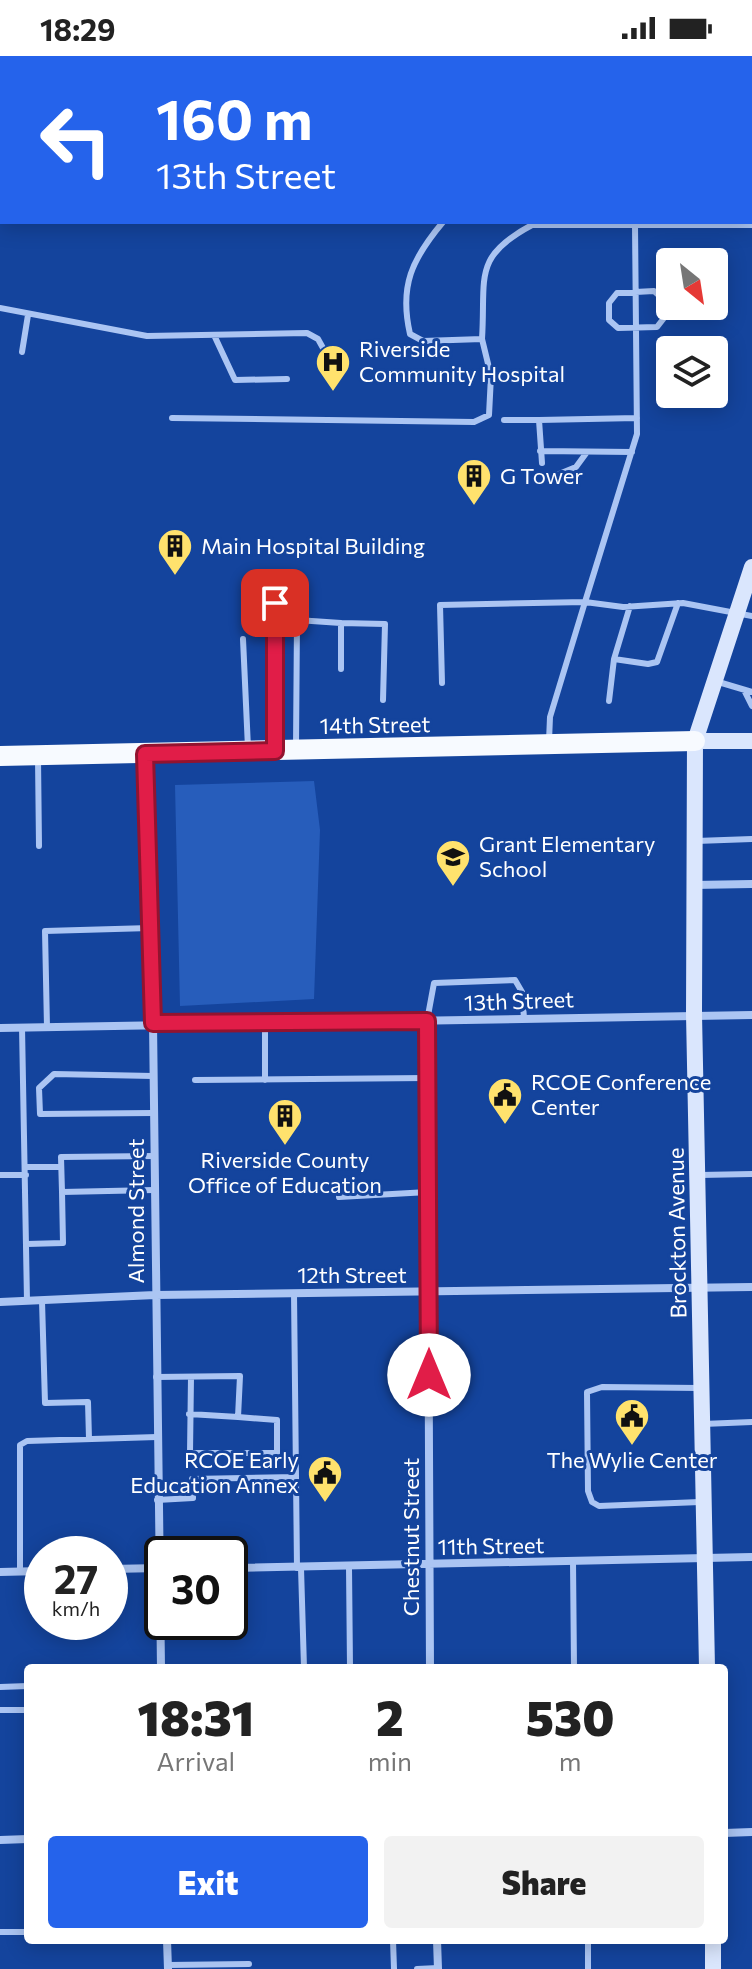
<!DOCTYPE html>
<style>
:root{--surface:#fff;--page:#f2f2f2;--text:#222;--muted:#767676;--accent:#2563eb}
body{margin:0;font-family:Commissioner,sans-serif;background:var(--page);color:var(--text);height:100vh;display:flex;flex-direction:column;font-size:30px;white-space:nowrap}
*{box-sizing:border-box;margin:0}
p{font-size:26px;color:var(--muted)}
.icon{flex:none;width:44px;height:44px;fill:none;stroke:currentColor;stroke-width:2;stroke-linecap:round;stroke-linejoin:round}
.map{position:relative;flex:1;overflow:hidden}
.drawer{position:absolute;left:24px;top:1608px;width:704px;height:280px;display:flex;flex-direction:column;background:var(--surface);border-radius:8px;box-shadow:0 4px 20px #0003}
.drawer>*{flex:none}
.guide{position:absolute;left:0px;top:0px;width:752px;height:168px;box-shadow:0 4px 20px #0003;background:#2563eb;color:#fff;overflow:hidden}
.needle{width:52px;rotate:150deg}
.tools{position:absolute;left:656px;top:192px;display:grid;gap:16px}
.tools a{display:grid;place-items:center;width:72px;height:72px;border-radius:8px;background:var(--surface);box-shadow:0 4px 20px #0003;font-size:40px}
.speed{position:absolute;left:24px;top:1480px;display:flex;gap:16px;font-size:40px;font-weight:700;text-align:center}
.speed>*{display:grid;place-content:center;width:104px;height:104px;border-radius:50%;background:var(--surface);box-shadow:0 4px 20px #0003;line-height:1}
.speed small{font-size:20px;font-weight:400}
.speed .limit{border:4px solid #111;border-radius:12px;background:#fff;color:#111}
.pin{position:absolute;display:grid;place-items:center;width:68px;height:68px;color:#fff;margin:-34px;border-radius:16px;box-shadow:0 4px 12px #0006}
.me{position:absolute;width:88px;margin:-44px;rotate:0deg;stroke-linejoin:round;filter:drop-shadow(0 0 6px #0008)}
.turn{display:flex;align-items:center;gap:28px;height:168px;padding:0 24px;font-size:36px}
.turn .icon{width:104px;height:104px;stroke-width:2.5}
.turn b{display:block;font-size:56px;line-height:68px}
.eta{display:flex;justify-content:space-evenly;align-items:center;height:136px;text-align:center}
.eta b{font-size:48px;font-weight:800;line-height:56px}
.cta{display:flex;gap:16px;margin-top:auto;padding:16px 24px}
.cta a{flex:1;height:92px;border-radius:8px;background:var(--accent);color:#fff;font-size:32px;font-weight:800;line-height:92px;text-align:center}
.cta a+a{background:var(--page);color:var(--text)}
.status{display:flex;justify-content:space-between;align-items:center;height:56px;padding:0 40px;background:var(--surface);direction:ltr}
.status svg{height:22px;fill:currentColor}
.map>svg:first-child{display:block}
.green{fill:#275dbb}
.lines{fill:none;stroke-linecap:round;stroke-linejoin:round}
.lane{stroke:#abc5f3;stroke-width:6}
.street{stroke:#abc5f3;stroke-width:8}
.secondary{stroke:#dae6fd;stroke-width:16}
.primary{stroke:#f7faff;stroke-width:20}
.route-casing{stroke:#92132f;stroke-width:20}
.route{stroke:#e11d48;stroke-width:14}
.labels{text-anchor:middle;stroke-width:6;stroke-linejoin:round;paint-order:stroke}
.poi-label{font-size:22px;fill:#fff;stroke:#14449d;text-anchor:start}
.street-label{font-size:22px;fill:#fff;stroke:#14449d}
</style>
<div class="status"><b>18:29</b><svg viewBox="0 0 49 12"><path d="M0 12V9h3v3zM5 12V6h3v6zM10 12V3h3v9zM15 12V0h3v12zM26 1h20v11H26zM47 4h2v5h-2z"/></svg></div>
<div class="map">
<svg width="752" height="1913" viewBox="0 0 752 1913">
<rect width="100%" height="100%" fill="#14449d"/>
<path class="green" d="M2 0H363L2 2V46Z
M314 725 320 774 314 943 180 950 175 729Z"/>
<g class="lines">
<path class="lane" d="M443 166C412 203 399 230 410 278L423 285 482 283C486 221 472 201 532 169H752
M654 235 663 243 664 262 657 271 618 272 609 264V247L617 237Z
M0 252 147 280 307 277 318 283 328 301
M214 279 235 324 287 323
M22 296 28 259
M172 362 474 366 489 359 491 320 482 283
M504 364H539
M540 395 632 396
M542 407 539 364 637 362
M559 418 576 411 587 396
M341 567 385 568 383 644
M243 583 248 692
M614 603 630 550
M715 625 752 636
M442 627 440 549 585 546 637 378 635 169
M744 634 752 650
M609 645 614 603 648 608 657 606 678 547
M549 685 550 661 585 546 623 551 683 547 752 560
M296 691 297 564 341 567V613
M275 692V547
M38 702 39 790
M696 785 752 783
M427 965 434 927 515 924 522 936 524 962
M22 971 27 1245
M47 971 45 875 150 872
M153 1020 54 1018 39 1032 40 1058 153 1057
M195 1024 427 1022
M265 1024V966
M154 1100 61 1101 62 1136 154 1134
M26 1111H61
M0 1119H26
M700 1119 752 1118
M339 1141 428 1136
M27 1188 63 1187 62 1136
M294 1237 297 1512
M42 1245 45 1347 88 1346 89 1383
M156 1321 240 1320 238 1361 189 1358
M191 1321 190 1397H277V1364L238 1361
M699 1332 602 1331 587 1336 588 1435 592 1446 599 1450 700 1446
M703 1368 752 1366
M157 1444 193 1442 192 1423 296 1421
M573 1506 574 1612
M349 1511 350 1612
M301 1512 304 1612
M20 1515V1389L27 1385 157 1381
M0 1631 28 1630
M0 1654H28
M0 1876H28
M393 1884 394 1913
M588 1884V1913
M168 1909 249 1908
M417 1913 438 1912"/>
<path class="street" d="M145 698 153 967 161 1612
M693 829 752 828
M427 965 430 1612
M0 972 752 959
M0 1246 155 1239 752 1231
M230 1512 752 1501
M110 1513 161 1512
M0 1516 42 1515
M724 1777 752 1776
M0 1784 28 1783
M167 1884 168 1913
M437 1884 438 1913"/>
<path class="secondary" d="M695 685H752
M707 1612 694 958 695 685 752 511
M713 1884V1913"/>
<path class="primary" d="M0 700 695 685"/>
</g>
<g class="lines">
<g class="route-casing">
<path id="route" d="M275 547V695L145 698 153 967 427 965 429 1319"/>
</g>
<use href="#route" class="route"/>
</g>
<defs>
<g id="hospital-pin" transform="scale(1.8)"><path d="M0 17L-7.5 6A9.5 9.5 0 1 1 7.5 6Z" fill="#ffe26d" stroke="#14449d"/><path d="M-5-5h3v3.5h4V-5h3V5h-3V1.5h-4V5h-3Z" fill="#111"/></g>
<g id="building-pin" transform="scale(1.8)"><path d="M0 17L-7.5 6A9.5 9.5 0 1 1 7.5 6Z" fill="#ffe26d" stroke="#14449d"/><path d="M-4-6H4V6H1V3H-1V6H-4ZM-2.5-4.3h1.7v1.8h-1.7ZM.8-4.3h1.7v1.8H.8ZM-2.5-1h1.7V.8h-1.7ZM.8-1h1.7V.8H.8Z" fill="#111"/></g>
<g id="school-pin" transform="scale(1.8)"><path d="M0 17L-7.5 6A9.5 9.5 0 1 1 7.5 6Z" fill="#ffe26d" stroke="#14449d"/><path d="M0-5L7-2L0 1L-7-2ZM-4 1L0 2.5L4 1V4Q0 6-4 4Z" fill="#111"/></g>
<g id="civic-pin" transform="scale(1.8)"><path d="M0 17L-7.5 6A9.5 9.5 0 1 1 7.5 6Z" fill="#ffe26d" stroke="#14449d"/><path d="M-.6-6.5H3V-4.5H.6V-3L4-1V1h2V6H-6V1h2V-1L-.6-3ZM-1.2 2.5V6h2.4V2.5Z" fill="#111"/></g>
</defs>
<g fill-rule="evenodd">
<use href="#hospital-pin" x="333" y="306"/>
<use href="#building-pin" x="474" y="420"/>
<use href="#building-pin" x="175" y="490"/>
<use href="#school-pin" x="453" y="801"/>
<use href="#civic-pin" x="505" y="1039"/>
<use href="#building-pin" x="285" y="1060"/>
<use href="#civic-pin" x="632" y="1360"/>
<use href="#civic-pin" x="325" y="1417"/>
</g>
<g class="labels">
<g class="poi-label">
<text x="359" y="301">Riverside<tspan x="359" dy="25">Community Hospital</tspan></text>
<text x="500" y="428">G Tower</text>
<text x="201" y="498">Main Hospital Building</text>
<text x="479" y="796">Grant Elementary<tspan x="479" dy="25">School</tspan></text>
<text x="531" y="1034">RCOE Conference<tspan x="531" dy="25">Center</tspan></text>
<text x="285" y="1112" text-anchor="middle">Riverside County<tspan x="285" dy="25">Office of Education</tspan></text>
<text x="299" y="1412" text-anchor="end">RCOE Early<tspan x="299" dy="25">Education Annex</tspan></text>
<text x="632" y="1412" text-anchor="middle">The Wylie Center</text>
</g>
<g class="street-label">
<text transform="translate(375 669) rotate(-1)" y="8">14th Street</text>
<text transform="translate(519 945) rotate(-2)" y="8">13th Street</text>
<text transform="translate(136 1155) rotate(-90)" y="8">Almond Street</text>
<text transform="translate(677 1177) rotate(-91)" y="8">Brockton Avenue</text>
<text x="352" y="1227">12th Street</text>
<text transform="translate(411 1481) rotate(-90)" y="8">Chestnut Street</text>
<text transform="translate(491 1490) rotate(-1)" y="8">11th Street</text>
</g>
</g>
</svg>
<div class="tools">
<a><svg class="needle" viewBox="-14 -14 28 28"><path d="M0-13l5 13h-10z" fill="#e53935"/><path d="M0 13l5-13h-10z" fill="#767676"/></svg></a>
<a><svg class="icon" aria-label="layers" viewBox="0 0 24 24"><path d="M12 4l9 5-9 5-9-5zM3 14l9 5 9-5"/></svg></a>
</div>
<div class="speed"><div>27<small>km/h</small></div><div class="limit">30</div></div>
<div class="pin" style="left:275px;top:547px;background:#d93025"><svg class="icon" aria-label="arrive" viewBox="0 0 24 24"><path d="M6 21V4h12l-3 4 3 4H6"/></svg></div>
<svg class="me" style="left:429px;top:1319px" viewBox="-20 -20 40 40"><circle r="19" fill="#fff"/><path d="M0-13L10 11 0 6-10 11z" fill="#e11d48"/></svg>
<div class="guide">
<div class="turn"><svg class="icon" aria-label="left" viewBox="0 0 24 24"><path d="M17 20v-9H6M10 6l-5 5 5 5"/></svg><div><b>160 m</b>13th Street</div></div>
</div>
<section class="drawer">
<div class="eta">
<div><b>18:31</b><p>Arrival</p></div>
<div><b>2</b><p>min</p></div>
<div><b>530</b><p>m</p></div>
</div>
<div class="cta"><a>Exit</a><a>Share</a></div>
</section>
</div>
